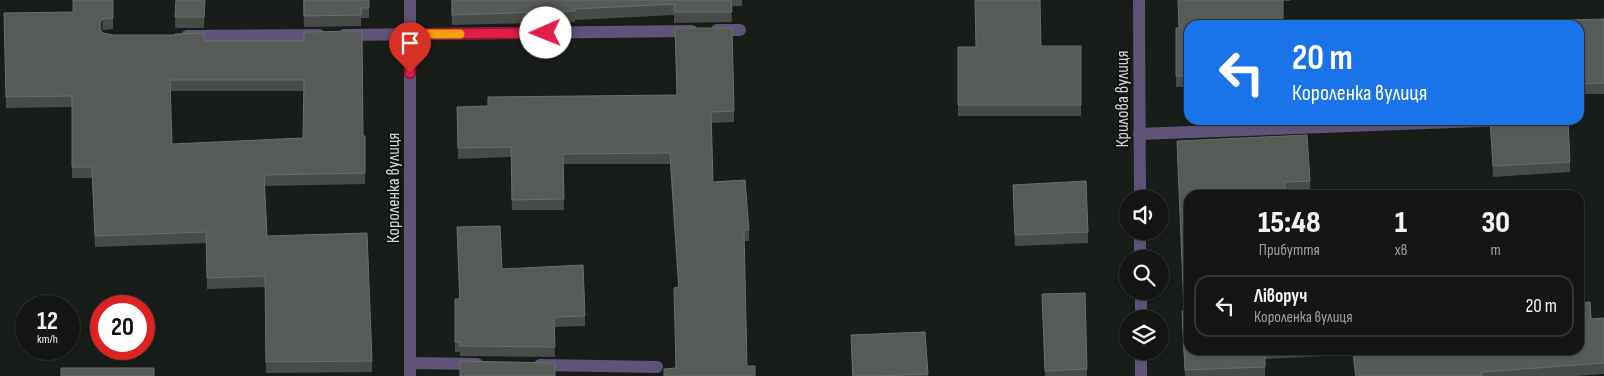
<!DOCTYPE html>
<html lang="uk">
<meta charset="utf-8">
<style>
:root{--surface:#131613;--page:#202321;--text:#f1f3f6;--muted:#9d9fa0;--line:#323533}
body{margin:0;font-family:"Sofia Sans Condensed",sans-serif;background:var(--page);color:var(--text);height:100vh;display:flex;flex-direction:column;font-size:19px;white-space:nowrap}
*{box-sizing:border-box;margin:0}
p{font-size:16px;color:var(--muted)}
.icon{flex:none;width:28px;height:28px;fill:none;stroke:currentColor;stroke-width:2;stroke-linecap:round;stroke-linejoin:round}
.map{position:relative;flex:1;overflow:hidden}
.side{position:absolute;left:1184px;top:190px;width:400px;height:165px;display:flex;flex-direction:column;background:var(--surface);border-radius:15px;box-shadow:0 1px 4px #0004,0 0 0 1px var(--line)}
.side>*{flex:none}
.hud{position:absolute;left:1184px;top:20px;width:400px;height:105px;border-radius:15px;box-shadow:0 1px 4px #0004,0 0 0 1px var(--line);background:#1a73e8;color:#fff;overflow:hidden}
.tools{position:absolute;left:1119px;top:190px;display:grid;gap:10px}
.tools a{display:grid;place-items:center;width:50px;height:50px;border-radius:50%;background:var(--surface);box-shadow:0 1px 4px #0004,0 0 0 1px var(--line);font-size:25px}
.speed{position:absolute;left:15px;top:295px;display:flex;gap:10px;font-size:25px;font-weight:700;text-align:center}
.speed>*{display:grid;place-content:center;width:65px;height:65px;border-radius:50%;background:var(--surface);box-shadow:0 1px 4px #0004,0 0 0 1px var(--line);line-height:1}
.speed small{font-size:12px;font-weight:400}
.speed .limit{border:8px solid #d22;background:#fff;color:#111}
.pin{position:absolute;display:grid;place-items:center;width:42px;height:42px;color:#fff;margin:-51px -21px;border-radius:50% 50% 50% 0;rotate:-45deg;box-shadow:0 0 5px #0007}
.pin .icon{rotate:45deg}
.me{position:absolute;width:55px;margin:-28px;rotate:269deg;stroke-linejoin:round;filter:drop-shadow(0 0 4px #0008)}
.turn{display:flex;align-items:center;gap:18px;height:105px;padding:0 25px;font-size:22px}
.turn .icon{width:65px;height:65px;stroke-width:2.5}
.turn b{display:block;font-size:35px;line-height:42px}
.eta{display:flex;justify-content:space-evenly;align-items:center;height:85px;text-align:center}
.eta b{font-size:30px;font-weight:800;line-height:35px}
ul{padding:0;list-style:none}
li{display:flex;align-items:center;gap:15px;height:62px;margin:0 10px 8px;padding:0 15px;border:2px solid var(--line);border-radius:15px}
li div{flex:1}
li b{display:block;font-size:19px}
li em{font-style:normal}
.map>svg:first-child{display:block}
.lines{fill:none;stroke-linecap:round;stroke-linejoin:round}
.lane{stroke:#5f5377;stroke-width:12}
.street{stroke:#5f5377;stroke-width:12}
.wall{fill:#484c48;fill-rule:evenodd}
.shaded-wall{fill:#2f332f}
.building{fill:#575b57;stroke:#6b6e6b;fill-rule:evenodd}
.route-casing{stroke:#92132f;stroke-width:12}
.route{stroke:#e11d48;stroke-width:9}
.slow{stroke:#f59e0b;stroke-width:9}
.labels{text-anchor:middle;stroke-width:4;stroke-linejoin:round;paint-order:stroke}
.street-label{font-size:18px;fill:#d3d6d3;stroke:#101410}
</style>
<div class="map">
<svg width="1604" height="376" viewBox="0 0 1604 376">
<rect width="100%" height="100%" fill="#191d19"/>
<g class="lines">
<path class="lane" d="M717 30H740
M344 35 692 31
M187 36 319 35
M1139 134 1506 120
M410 363 477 364
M540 365 657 367"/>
<path class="street" d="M1139 0 1140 199
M1140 231V259
M1141 291V319
M1141 351V376
M410 376V0"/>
</g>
<path class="wall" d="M113 0V29L103 30 101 31 103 33 113 35 204 41H304L363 136H365V184L265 186 267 236 372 361V372L266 373 265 287 207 289 206 243 95 247 92 178H72V107L6 108 4 13 73 12ZM170 91H304L303 138 172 144Z
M176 0H205L204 28H175Z
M303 0H369V18H361V26L304 27Z
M451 0H742V6H731L732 22 674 23V15L575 20V22L452 25Z
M1178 0H1290V1H1283L1189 25V87H1176V28H1179Z
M1604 19V94H1579V25Z
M675 28 734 111V122L711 123 713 182 749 230V241H745L675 368 678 287 670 164H563L564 210H512L511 157 458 159 457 107 488 106 677 95Z
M1081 46V116H958V47Z
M1490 120 1570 162V172L1493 177Z
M1177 141 1310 181V192L1285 193 1189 350H1343V355L1265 359V376H1185L1182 322V311H1184Z
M1013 185 1088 232V243L1015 246Z
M457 227 502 269 585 316V326L554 327 555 357 460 356V352H455V299H459Z
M1085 293 1087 376H1045L1042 294Z
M1604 318V374L1576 376H1355L1352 350H1579L1591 319Z
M925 332 928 376H852L851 335Z"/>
<path class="shaded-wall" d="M103 19V30L100 33V41V22Z"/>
<path class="building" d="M73 0H113V18L103 19 100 22V30L103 33 113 35H175V34L204 33V41H304V32L362 31 363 136H365V173L264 175 267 236 367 233 372 361 266 362 265 276 207 278 206 232 95 236 92 167H72V96L6 97 4 13 73 12ZM170 80H304L303 138 172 144Z
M176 0H205L204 17H175Z
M304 0H369V8H361V15L304 16Z
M452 0H731L732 12H674V4L575 9V11L452 15Z
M975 0H1040L1041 46H1081V105H958V47H976Z
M1178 0H1283V25H1189V76H1176V28H1179Z
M1604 19V83L1579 84V25H1503L1502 22Z
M675 28H732L734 111 711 112 713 182 745 180 749 230H744L747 366H755V376H664V369L676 368 674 288 679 287 670 153 563 154 564 199 512 200 511 147 458 148 457 107 488 106V97L677 95Z
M1490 120H1568L1570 162 1493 166Z
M1307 135 1310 181 1285 182V195H1189V350H1265V367L1185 370 1182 311H1184L1177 141Z
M1086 181 1088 232 1015 235 1013 185Z
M500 226 502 269 583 265 585 316 554 317 555 347 460 346V342H455V299H460L457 227Z
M1085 293 1087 369 1045 371 1042 294Z
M1590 302 1591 319 1604 318V363L1482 372V376H1356L1353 350H1579V303Z
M925 332 928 374 877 376H853L851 335Z
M460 361 555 363V376H460Z
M61 368H154V376H61Z"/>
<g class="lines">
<g class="route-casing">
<path id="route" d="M410 73V34L546 33"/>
</g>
<use href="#route" class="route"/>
<path class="slow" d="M425 34H460"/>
</g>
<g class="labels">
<g class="street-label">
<text transform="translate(1122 99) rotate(-90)" y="6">Крилова вулиця</text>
<text transform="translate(393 188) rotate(-90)" y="6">Короленка вулиця</text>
</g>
</g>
</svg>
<div class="tools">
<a><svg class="icon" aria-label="sound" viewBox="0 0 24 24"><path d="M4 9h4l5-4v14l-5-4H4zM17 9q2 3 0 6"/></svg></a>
<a><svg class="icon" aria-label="search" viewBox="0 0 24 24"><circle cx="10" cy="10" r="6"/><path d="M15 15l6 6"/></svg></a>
<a><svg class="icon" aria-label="layers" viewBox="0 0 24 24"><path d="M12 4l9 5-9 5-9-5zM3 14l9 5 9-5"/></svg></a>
</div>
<div class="speed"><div>12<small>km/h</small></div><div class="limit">20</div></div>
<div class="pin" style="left:410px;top:73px;background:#d93025"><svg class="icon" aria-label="arrive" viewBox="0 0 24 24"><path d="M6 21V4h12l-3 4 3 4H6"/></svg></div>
<svg class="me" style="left:546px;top:33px" viewBox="-20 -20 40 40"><circle r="19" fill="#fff"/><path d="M0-13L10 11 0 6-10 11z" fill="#e11d48"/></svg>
<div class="hud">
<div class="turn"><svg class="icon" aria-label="left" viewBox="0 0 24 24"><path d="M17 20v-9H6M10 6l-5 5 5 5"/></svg><div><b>20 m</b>Короленка вулиця</div></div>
</div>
<section class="side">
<div class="eta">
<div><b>15:48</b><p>Прибуття</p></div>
<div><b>1</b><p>хв</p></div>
<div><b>30</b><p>m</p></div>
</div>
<ul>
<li><svg class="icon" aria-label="left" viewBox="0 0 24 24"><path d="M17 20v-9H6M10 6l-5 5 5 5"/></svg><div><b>Ліворуч</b><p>Короленка вулиця</p></div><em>20 m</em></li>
</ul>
</section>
</div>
